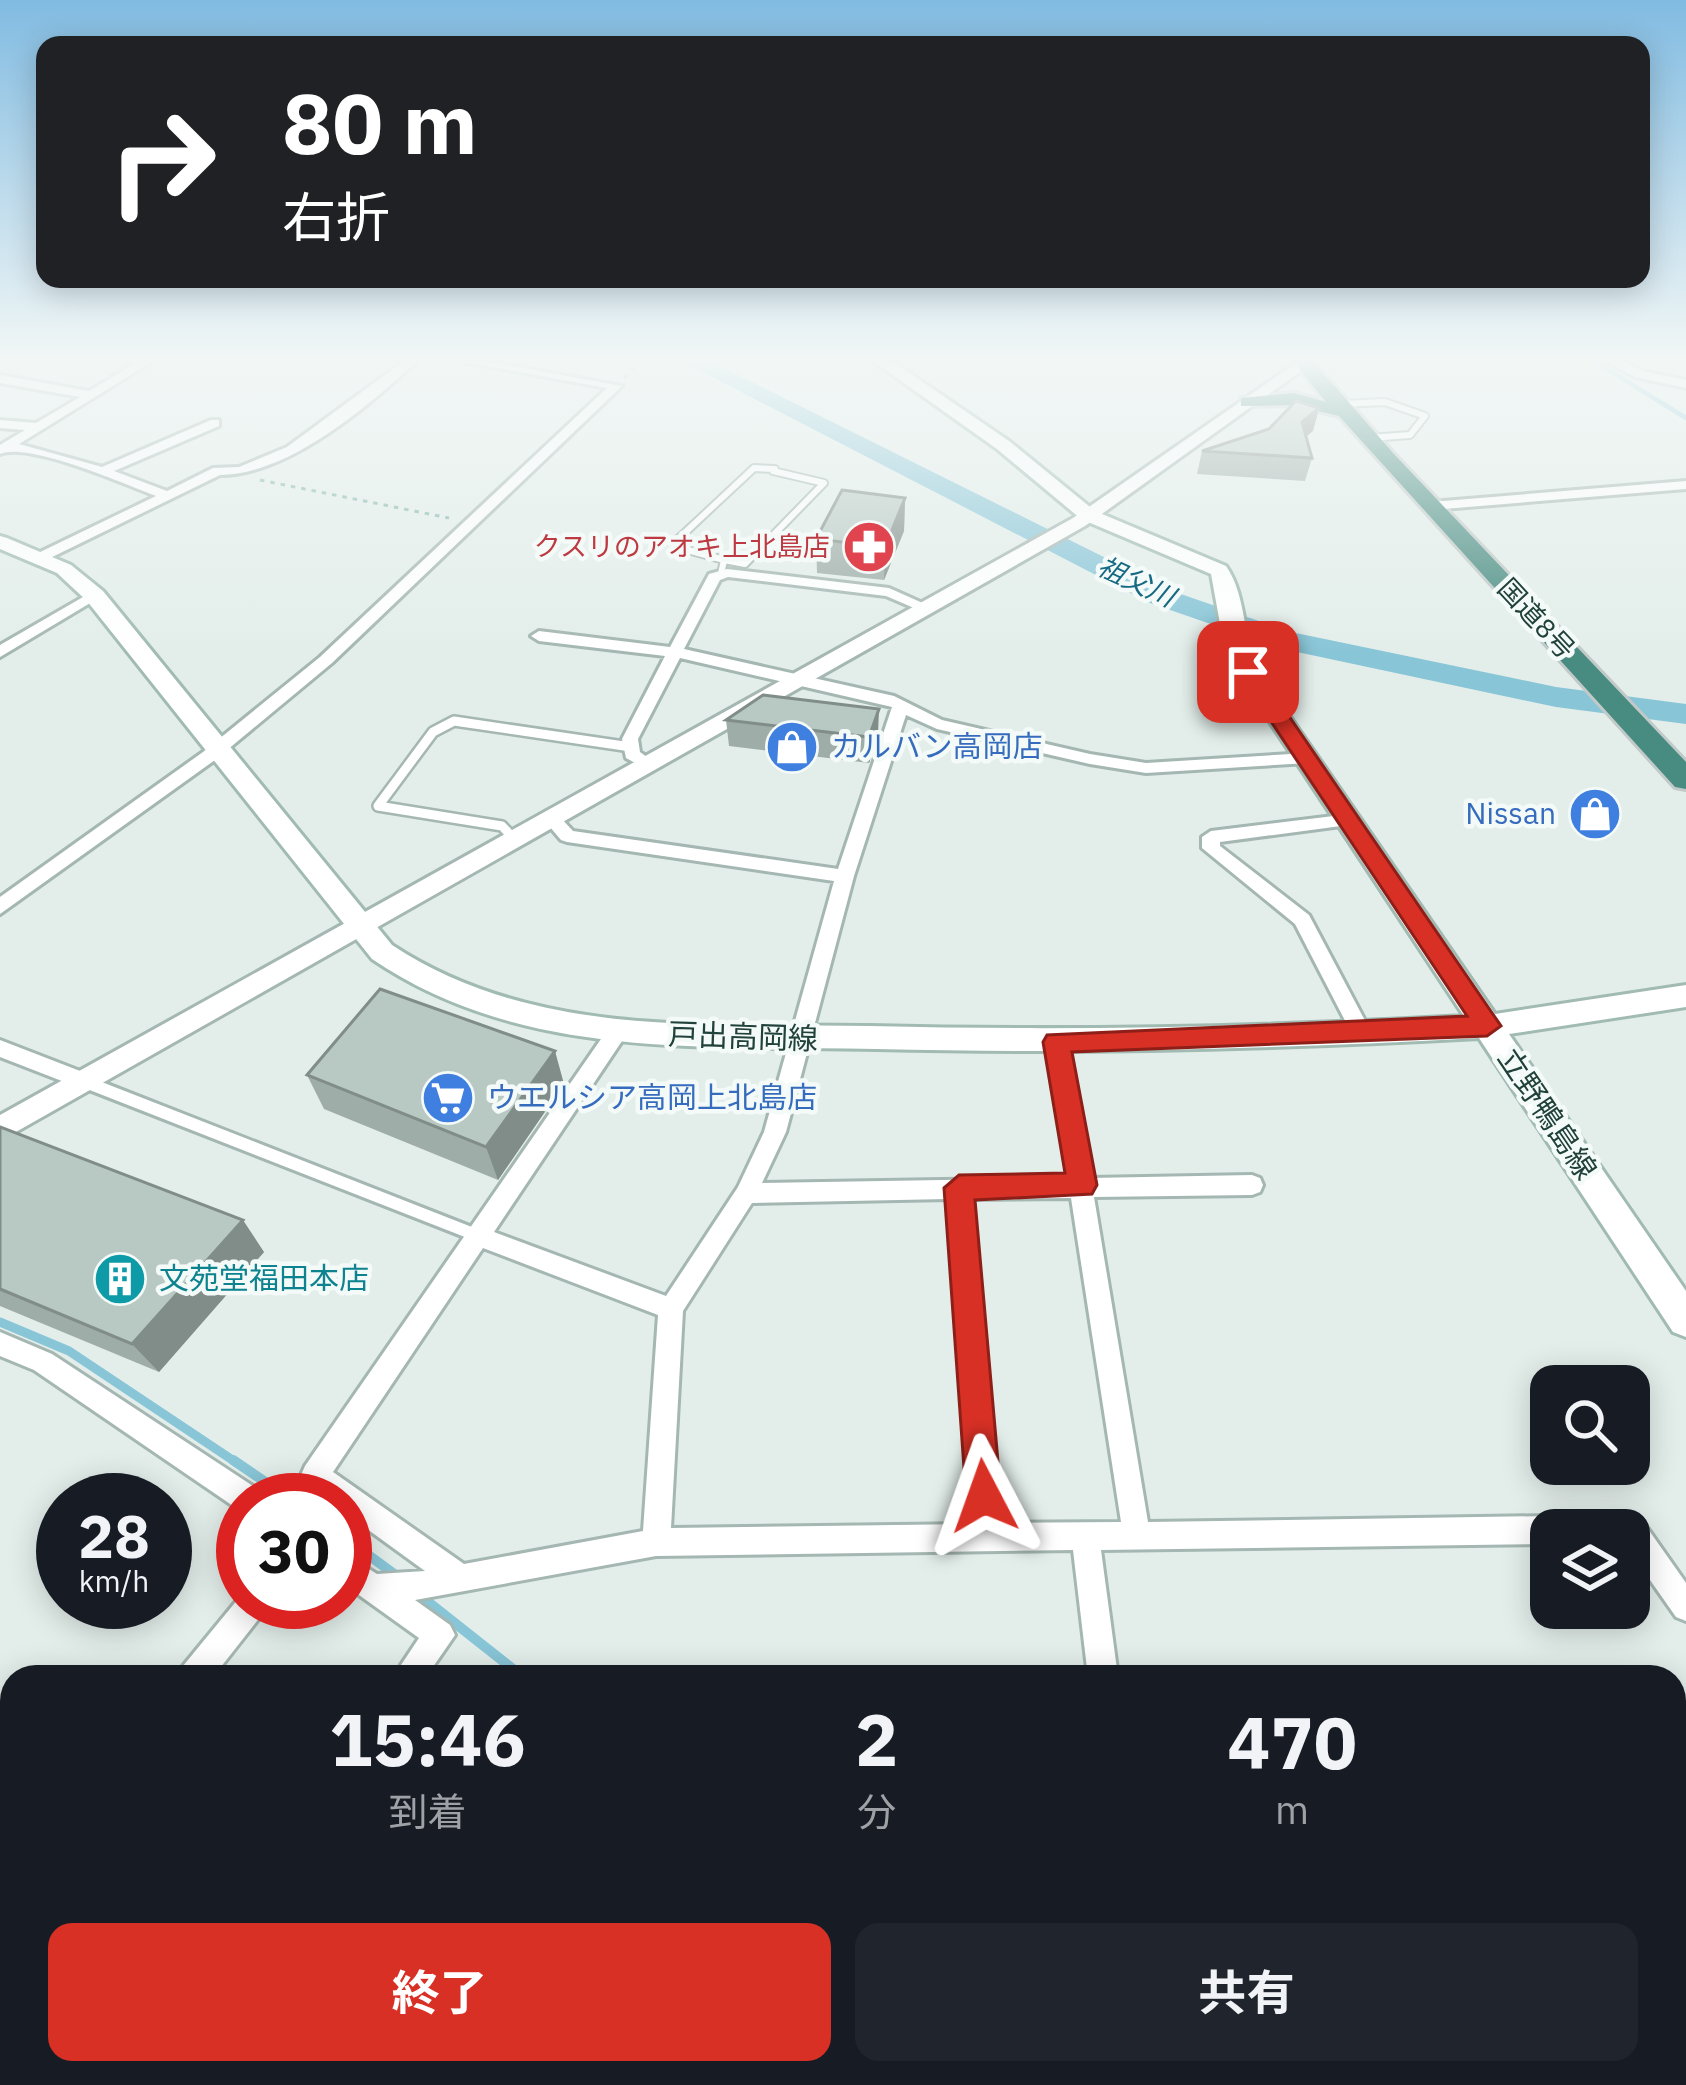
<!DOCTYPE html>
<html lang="ja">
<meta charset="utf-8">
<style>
:root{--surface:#171b24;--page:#20242c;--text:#f1f3f6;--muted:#9ea1a6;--accent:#d93025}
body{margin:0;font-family:"IBM Plex Sans","Noto Sans JP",sans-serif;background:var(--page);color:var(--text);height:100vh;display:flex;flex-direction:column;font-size:45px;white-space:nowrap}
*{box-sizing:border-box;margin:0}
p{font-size:39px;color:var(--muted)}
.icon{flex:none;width:66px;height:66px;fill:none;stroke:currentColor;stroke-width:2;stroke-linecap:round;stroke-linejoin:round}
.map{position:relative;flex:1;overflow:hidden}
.drawer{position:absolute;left:0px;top:1665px;width:1686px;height:420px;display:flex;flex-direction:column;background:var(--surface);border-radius:36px 36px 0 0;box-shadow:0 6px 30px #0003}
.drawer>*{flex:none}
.hud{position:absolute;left:36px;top:36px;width:1614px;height:252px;border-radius:24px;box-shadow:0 6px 30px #0003;background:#202124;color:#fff;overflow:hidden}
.controls{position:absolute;left:1530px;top:1365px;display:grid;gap:24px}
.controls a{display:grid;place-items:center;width:120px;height:120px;border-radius:24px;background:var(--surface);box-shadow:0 6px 30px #0003;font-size:60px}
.speed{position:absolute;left:36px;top:1473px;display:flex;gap:24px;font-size:60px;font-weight:700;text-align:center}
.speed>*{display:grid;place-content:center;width:156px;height:156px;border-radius:50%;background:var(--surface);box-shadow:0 6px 30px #0003;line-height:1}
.speed small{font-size:30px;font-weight:400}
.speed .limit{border:18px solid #d22;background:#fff;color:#111}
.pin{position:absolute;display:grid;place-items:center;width:102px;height:102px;color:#fff;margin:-51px;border-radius:24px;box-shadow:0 6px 18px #0006}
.me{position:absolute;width:132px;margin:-66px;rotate:356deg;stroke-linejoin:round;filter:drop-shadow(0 0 9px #0008)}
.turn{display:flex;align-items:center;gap:42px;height:252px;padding:0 48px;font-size:54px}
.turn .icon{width:156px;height:156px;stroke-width:2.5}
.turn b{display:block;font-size:84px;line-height:102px}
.eta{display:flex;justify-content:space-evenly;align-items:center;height:204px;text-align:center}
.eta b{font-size:72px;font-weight:700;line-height:84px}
.button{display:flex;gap:24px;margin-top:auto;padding:24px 48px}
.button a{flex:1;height:138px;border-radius:24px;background:var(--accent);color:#fff;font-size:48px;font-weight:700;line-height:138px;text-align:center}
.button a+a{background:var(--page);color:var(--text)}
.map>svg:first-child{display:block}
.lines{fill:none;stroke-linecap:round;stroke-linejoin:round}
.stream-far2{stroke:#88c5d7;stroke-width:4.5}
.stream-far1{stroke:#88c5d7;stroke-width:9}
.stream{stroke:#88c5d7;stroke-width:10}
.river{fill:#88c5d7;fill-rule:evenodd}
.service-far2-casing{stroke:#a5b7b2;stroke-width:10}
.service-far1-casing{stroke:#a5b7b2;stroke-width:14}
.service-casing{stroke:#a5b7b2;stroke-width:18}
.minor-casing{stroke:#a5b7b2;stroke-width:6}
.tertiary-casing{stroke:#a5b7b2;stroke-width:6}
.secondary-casing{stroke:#a1bbb3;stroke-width:6}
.trunk-casing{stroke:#c1cac8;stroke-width:6}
.path{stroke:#81b4a8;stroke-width:3;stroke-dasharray:4.5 6;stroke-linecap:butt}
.service-far2{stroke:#fff;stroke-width:6}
.service-far1{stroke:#fff;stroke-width:9}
.service{stroke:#fff;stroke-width:12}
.minor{fill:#fff;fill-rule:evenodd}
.tertiary{fill:#fff;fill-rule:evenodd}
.secondary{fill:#fff;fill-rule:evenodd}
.trunk{fill:#488c81;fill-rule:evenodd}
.wall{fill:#9eada8}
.shaded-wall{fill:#818d88}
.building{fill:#b8c9c3;stroke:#818d88;stroke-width:3}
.route{fill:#d93025;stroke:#8d1f18;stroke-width:3}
.labels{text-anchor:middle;stroke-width:9;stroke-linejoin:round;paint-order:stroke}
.far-health-label{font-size:27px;fill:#be3a42;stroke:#f4faf8;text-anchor:end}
.far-water-label{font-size:27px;font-style:italic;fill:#166983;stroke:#f4faf8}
.far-street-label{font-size:27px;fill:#21413b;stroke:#f4faf8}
.shop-label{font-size:30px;fill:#366cbe;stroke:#f4faf8;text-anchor:start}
.street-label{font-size:30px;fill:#21413b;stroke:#f4faf8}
.culture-label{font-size:30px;fill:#0d838f;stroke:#f4faf8;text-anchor:start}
</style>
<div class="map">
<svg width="1686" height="2085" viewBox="0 0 1686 2085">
<rect width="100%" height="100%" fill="#e3eeea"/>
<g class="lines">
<path class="stream-far2" d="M1594 361 1686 418"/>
<path class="stream-far1" d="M0 1322 69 1351 237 1463"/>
<path class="stream" d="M233 1460 292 1500
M345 1538 397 1576
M418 1594 523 1677
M820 2073 826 2085"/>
<path class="river" d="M681 361H710L1172 591 1291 632 1556 687 1686 704V724L1556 707 1283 649 1150 603Z"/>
<g class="service-far2-casing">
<path id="service-far2" d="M1340 404 1385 402 1425 416 1410 435 1369 438
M724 560 684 549 677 540 754 468 775 469
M721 574 724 560 745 564 824 483 773 471"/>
</g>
<g class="service-far1-casing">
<path id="service-far1" d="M515 840 502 826 378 806 433 732 454 721 631 747"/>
</g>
<g class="service-casing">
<path id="service" d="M88 1083 476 1235"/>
</g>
<g class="minor-casing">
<path id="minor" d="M139 361H153L19 444 102 467 211 420H219V426L114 471 167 491 213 468 239 467 287 447 404 361H417C369 406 288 475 220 475L46 560H36V554L156 496C124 484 29 442 0 454V445L25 430 0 428V420L36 423 80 397 0 383V375L89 391Z
M459 361H484L622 386 332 663 215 760 0 914V897L203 752 320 657 607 388Z
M1606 361H1621L1643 371 1686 380V388L1635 377Z
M1686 481V489L1431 510 1424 506 1431 502Z
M727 569 889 588 936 609 928 614 886 596 728 577 720 580 684 649 894 696 942 720 1090 754 1146 763 1308 753 1317 758 1308 763 1146 773 1090 764 937 729 906 715 854 876 786 1132 762 1183 1068 1178 1047 1042 1050 1036H1064L1090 1178 1252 1175 1260 1178 1263 1185 1260 1192 1252 1195 1094 1197 1148 1522 1551 1516 1562 1524C1578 1511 1621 1511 1641 1519L1686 1583V1621L1676 1617 1629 1550V1530H1551V1544L1101 1550 1118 1677H1088L1073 1550 656 1556 415 1600 450 1625 455 1635 426 1677H393L419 1638 345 1585V1554L377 1574 425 1571 345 1513V1500H327L320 1495 318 1500H290L305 1466 610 1026 617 1024 627 1032 624 1038 494 1232 666 1296 738 1187 764 1132 834 881 567 842 561 840 544 820 553 814 559 816 573 831 838 869 892 707 680 658 638 739 640 752 659 766 650 771 626 758 622 739 665 656 539 641 531 636 539 631 670 647 709 574ZM1071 1198 1121 1522 999 1523 971 1199ZM948 1199 972 1524 671 1528 683 1311 752 1203ZM483 1248 658 1315 643 1531 464 1564 333 1472Z
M90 593 102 596 0 657V645Z
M1350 814 1359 820 1356 824 1220 842V846L1309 915 1371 1032 1361 1040 1354 1038 1295 924 1202 848V837L1211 831Z
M0 1040 93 1076 96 1082 93 1088 85 1090 0 1057Z
M0 1332 52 1354 259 1490 263 1500H243V1511L239 1510 34 1370 0 1356Z
M243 1593V1602H268L264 1612 213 1677H179L183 1666Z
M12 1888V1930L0 1936V1893Z
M1674 1936H1686V1970H1674Z
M35 2073H74L69 2085H30Z
M359 2073H398L393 2085H354Z
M778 2073H814L819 2085H783Z
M1638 2073H1674L1678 2085H1642Z"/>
</g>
<g class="tertiary-casing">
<path id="tertiary" d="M1299 361H1315L1085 526 0 1141V1115L1073 518Z"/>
</g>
<g class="secondary-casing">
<path id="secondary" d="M873 361H892L1009 441 1095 511 1226 566C1247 596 1242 638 1259 672L1495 1014 1686 985V1007L1509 1034 1686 1291V1337L1673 1332 1479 1038C1277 1049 1077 1054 876 1049 703 1045 522 1061 372 959L87 601 57 573 0 549V536L7 538 71 565 103 591 392 945C535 1039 707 1023 870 1026 1069 1031 1266 1027 1464 1016L1237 672 1224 646 1211 574 1081 519 997 449Z"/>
</g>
<g class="trunk-casing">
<path id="trunk" d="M1293 361H1313L1393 453 1686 762V789L1675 787 1339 416 1293 405 1241 406V398L1294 393 1326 402Z"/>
</g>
<path class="path" d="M624 378 640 362
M260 480 449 518"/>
<use href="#service-far2" class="service-far2"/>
<use href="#service-far1" class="service-far1"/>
<use href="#service" class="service"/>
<use href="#minor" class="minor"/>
<use href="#tertiary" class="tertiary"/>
<use href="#secondary" class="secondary"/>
<use href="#trunk" class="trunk"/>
</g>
<path class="wall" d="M1319 408 1313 431 1306 436 1312 458 1305 481 1197 474 1202 451 1269 429Z
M905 498 904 531 884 580 817 573 816 539Z
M726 720 878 735 869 763 729 746Z
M307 1075 564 1084 498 1180 324 1109Z
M0 1127 264 1252 159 1372 0 1306Z"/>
<path class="shaded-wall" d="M1319 408 1313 431 1296 445 1302 422Z
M905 498 904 531 884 580 885 547Z
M879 709 878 735 869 763V737Z
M555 1051 564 1084 498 1180 486 1147Z
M243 1220 264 1252 159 1372 132 1344Z"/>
<path class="building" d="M1296 401 1319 408 1302 422 1312 458 1202 451 1269 429Z
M842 490 905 498 885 547 816 539Z
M763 695 879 709 869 737 726 720Z
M380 989 555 1051 486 1147 307 1075Z
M0 1127 243 1220 132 1344 0 1289Z"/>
<linearGradient id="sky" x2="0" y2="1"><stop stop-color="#81bbe1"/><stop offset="0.55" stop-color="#f2f7f6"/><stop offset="1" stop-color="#f2f7f6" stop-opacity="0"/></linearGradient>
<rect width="1686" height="653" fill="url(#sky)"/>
<path class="route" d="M1241 668H1256L1501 1026 1487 1036 1072 1052 1097 1185 1092 1194 975 1200 1001 1496 996 1508 984 1513 971 1508 966 1496 944 1188 959 1175 1065 1173 1043 1042 1047 1035 1467 1016 1238 672Z"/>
<defs>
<g id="pharmacy-disc" transform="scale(2.7)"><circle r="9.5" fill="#e0444e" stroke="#f4faf8"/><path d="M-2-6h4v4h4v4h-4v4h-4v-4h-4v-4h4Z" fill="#fff"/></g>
<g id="shop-disc" transform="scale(2.7)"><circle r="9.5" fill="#3f7fe0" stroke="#f4faf8"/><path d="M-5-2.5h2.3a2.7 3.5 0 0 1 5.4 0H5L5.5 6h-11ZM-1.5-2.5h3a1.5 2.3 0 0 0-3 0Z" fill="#fff"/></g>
<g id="supermarket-disc" transform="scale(2.7)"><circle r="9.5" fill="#3f7fe0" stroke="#f4faf8"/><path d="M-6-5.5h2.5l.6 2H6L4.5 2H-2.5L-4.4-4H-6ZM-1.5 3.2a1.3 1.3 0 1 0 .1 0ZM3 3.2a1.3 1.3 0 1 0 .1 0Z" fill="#fff"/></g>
<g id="building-disc" transform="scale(2.7)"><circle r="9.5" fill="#0f9aa8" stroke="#f4faf8"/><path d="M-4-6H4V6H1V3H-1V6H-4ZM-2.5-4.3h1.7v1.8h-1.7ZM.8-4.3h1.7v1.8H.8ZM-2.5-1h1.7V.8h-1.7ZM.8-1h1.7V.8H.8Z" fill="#fff"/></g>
</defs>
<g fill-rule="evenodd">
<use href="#pharmacy-disc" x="869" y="547"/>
<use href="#shop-disc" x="792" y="747"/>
<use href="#shop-disc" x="1595" y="814"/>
<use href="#supermarket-disc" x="448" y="1098"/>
<use href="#building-disc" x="120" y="1279"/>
</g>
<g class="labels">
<g class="far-health-label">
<text x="830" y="556">クスリのアオキ上北島店</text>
</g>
<g class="far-water-label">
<text transform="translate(1136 582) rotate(25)" y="9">祖父川</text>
</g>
<g class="far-street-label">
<text transform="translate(1536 619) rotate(47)" y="9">国道8号</text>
</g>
<g class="shop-label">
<text x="831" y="757">カルバン高岡店</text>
<text x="1556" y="824" text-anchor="end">Nissan</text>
<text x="487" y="1108">ウエルシア高岡上北島店</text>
</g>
<g class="street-label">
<text transform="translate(743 1037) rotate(2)" y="10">戸出高岡線</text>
<text transform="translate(1547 1114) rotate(56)" y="10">立野鴨島線</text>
</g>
<g class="culture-label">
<text x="159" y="1289">文苑堂福田本店</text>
</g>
</g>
</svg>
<div class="controls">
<a><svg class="icon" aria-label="search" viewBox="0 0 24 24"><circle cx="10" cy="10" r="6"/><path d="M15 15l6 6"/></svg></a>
<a><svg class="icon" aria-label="layers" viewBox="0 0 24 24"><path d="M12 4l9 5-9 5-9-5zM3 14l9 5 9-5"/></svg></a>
</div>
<div class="speed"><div>28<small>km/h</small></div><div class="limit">30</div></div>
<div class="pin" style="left:1248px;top:672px;background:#d93025"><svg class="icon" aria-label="arrive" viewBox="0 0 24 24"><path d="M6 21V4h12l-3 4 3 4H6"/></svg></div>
<svg class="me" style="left:984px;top:1496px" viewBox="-20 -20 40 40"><path d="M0-17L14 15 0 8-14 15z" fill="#d93025" stroke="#fff" stroke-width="4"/></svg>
<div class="hud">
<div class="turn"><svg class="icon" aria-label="right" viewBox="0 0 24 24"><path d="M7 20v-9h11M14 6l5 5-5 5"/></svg><div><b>80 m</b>右折</div></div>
</div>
<section class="drawer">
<div class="eta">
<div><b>15:46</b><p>到着</p></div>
<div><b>2</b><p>分</p></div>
<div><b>470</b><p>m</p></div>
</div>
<div class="button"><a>終了</a><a>共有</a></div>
</section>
</div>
